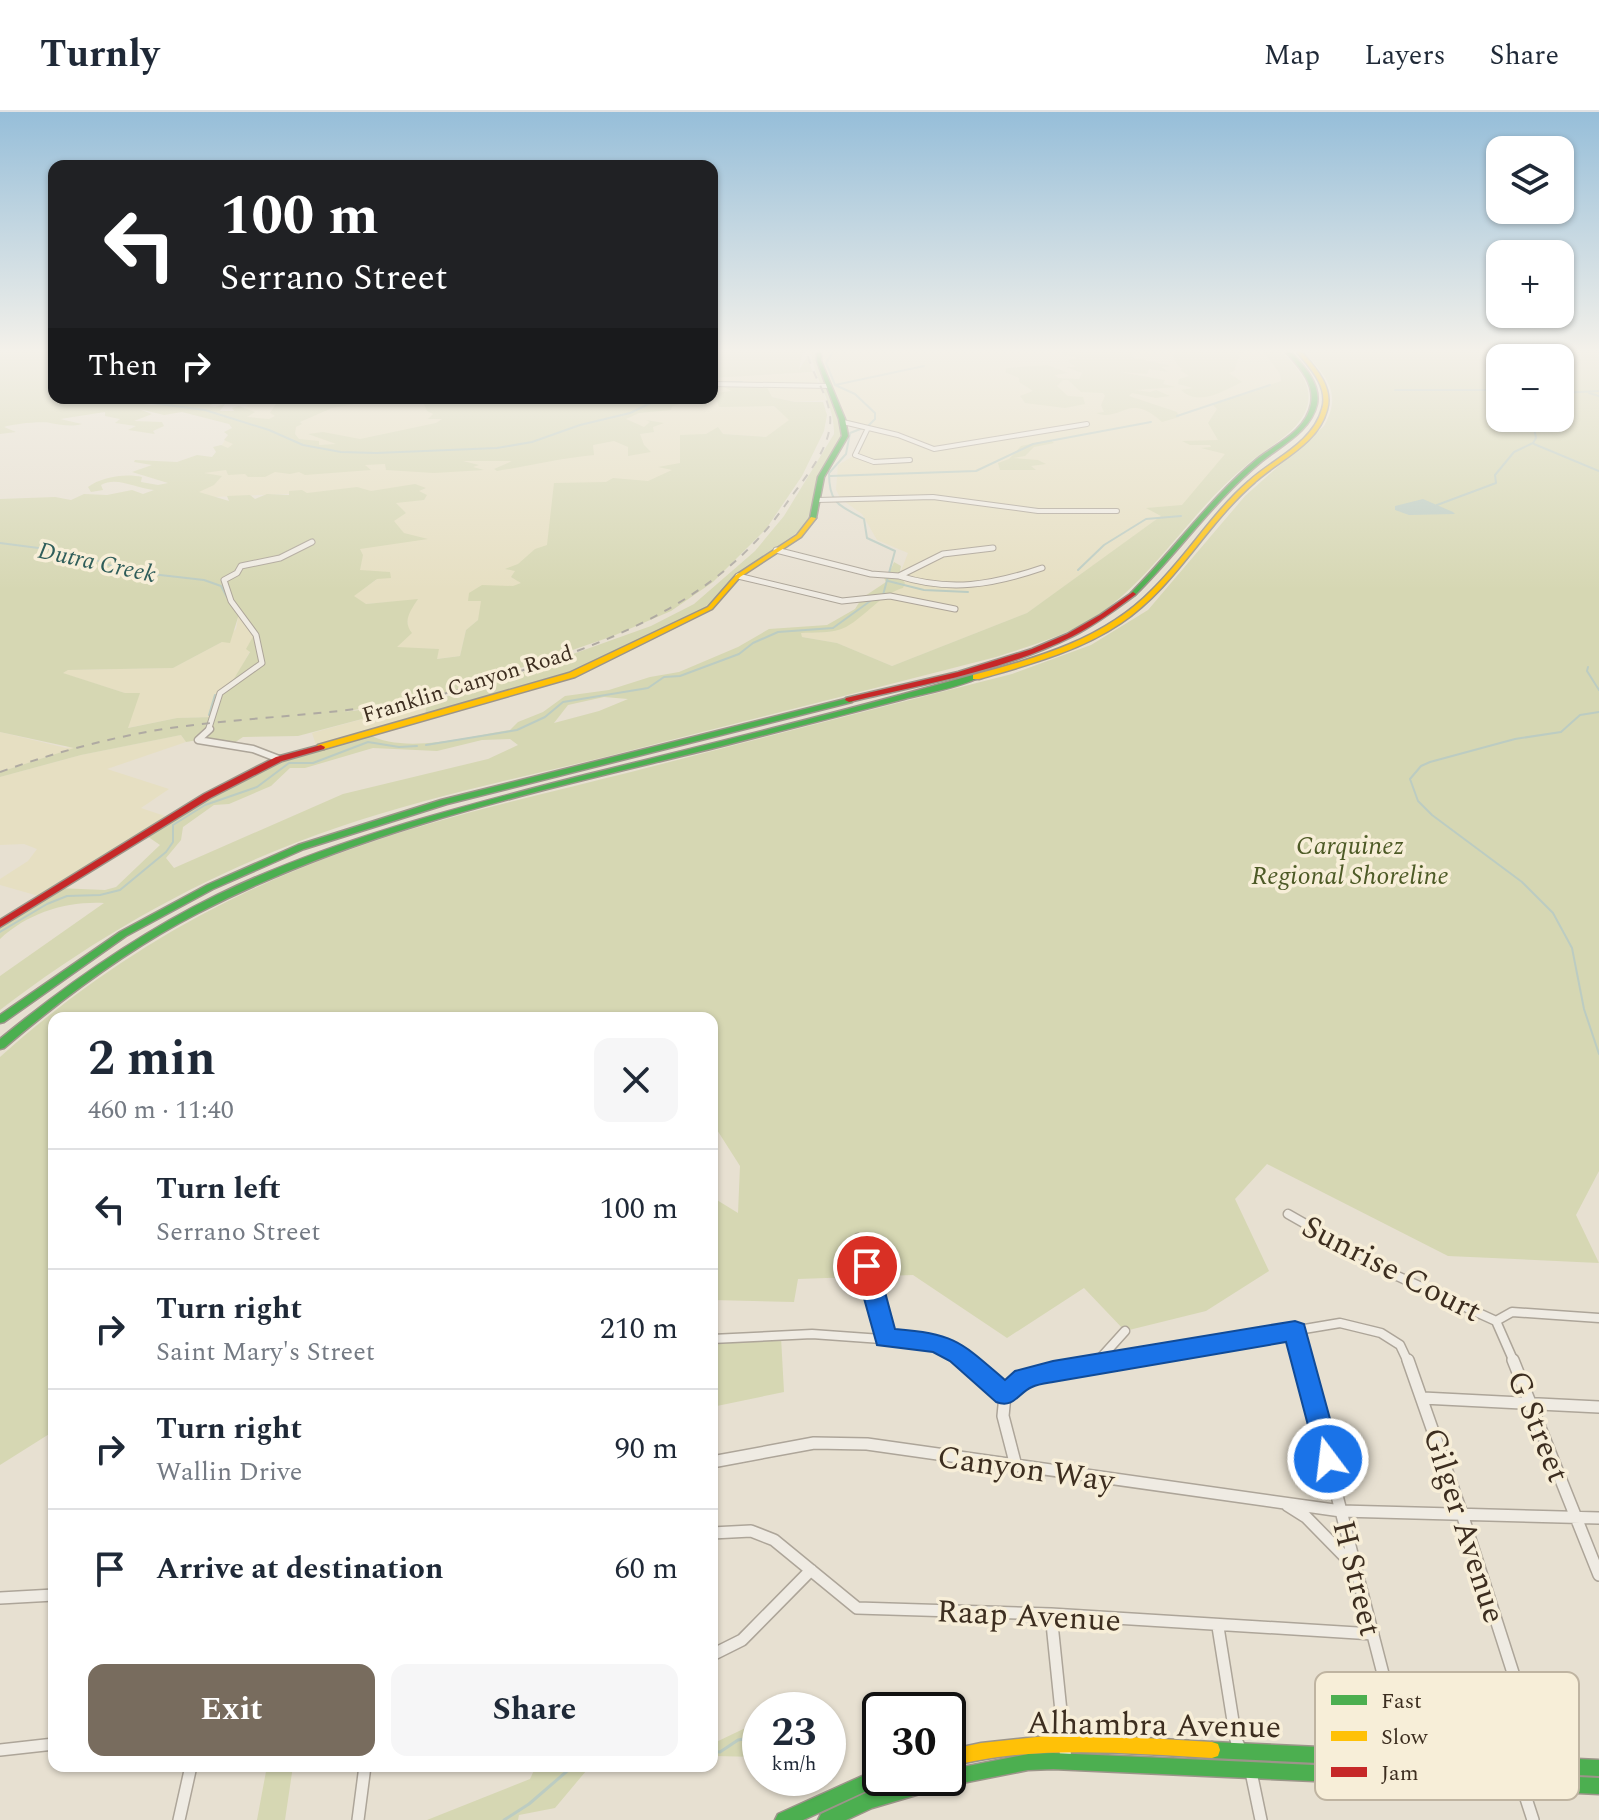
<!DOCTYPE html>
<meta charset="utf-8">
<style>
:root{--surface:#fff;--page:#f6f6f7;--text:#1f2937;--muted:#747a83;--line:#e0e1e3;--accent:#786c5e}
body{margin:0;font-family:Spectral,serif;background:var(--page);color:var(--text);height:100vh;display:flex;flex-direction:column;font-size:30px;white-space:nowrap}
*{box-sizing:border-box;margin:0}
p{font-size:26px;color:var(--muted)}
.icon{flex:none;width:44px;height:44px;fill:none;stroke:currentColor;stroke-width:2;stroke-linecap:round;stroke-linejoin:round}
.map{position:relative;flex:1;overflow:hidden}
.panel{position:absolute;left:48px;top:900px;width:670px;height:760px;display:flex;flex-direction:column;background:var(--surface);border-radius:16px;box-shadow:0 2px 6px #0004}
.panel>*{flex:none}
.hud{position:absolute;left:48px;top:48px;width:670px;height:244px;border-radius:16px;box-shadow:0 2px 6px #0004;background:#202124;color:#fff;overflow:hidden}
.buttons{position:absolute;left:1486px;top:24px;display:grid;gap:16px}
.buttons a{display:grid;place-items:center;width:88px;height:88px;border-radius:16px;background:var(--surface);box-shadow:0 2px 6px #0004;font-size:40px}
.speed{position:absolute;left:742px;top:1580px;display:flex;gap:16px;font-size:40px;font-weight:700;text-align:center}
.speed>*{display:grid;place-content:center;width:104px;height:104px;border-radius:50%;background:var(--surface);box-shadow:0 2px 6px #0004;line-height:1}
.speed small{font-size:20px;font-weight:400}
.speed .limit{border:4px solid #111;border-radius:12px;background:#fff;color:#111}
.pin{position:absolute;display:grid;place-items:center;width:68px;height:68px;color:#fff;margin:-34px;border:4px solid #fff;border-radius:50%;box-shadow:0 2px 8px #0007}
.me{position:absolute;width:88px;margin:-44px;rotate:345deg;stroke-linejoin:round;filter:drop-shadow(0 0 6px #0008)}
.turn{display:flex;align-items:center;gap:28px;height:168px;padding:0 40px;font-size:36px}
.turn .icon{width:104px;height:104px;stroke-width:2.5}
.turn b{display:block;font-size:56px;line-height:68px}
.then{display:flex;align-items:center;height:76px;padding:0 40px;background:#0003;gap:16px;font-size:30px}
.round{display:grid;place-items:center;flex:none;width:84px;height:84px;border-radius:16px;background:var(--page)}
.overview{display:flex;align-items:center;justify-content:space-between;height:136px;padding:0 40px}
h1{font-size:48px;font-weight:700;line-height:60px}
.action{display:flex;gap:16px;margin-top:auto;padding:16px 40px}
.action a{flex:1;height:92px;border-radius:16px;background:var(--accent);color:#fff;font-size:32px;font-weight:700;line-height:92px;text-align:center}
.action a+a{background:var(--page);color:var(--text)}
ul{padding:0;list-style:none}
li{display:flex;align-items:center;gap:24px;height:120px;padding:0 40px;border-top:2px solid var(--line)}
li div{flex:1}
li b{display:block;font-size:30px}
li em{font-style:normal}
header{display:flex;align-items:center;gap:48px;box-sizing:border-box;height:112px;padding:0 40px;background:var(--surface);border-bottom:2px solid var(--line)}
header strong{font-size:38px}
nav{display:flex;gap:44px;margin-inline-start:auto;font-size:28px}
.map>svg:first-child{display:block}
.farmland{fill:#e6dfc2}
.green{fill:#d6d7b3;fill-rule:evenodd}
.water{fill:#bcccc2}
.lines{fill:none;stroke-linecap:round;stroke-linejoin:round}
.stream-far1{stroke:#bcccc2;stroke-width:2}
.stream{stroke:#bcccc2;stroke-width:3}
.street-far4-casing{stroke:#ada599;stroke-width:6}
.street-far3-casing{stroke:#ada599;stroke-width:7}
.street-far2-casing{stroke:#ada599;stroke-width:9}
.street-far1-casing{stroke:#ada599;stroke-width:11}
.street-casing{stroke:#ada599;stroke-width:14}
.fast-casing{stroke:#9c958a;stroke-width:3}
.slow-casing{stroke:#9c958a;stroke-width:3}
.jam-casing{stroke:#9c958a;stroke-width:3}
.street-far4{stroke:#efebe3;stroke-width:4}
.street-far3{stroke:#efebe3;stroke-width:5}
.street-far2{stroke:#efebe3;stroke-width:6}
.street-far1{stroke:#efebe3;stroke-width:8}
.street{stroke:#efebe3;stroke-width:11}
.fast{fill:#4caf50;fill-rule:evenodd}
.slow{fill:#ffc107;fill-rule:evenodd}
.jam{fill:#c62828;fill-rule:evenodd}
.rail{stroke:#afaaa2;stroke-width:2;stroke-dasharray:8 8;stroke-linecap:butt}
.route{fill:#1a73e8;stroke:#114b97;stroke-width:2}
.labels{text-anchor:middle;stroke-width:7;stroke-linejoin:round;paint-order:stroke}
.far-street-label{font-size:22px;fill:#3d2e20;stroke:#f7eed8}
.far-water-label{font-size:24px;font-style:italic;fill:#2f5d5a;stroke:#f7eed8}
.park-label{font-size:26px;font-style:italic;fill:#4d5a26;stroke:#f7eed8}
.near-street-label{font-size:32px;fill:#3d2e20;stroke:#f7eed8}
.key{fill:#f7eed8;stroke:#bfb4a1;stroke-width:2}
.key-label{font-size:22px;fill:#3d2e20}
</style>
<header>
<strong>Turnly</strong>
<nav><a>Map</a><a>Layers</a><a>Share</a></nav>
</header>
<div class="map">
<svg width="1599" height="1708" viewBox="0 0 1599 1708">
<rect width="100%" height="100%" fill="#e7e0d1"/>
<path class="farmland" d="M819 239H1263L1280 262 1281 269 1209 311 1226 340 1224 346 1182 394 1148 396 1162 404 1027 501 892 554 837 531 802 525 800 521 829 520 845 515 893 478 903 476 899 464 908 441 877 428 862 402 841 387 836 378 838 353 855 343 868 316 843 310 819 249Z
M813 260 826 288 795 290 772 285 774 294 790 308 767 325 723 322 681 368 478 508 466 518 460 544 436 547 438 537 396 536 408 516 407 503 417 488 365 492 353 484 376 468H332L335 380 188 386 250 289 361 286H712V266Z
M239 501 256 521 247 537 250 539 214 605 177 606 127 616 139 581H125L62 561 68 558 173 556 222 530 236 517Z
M426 595 425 607 317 636 312 621 377 603Z
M0 620 66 636 81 634 0 660Z
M181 623 186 630 107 657 169 677 141 696 171 706 42 785 0 773V767L28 749 37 737 24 732 0 733V665L81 643Z"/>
<path class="green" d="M0 239H54V286H126C140 294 165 296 180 289L165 286H215L219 288 209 294 215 295 225 292 220 299H234L232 296 239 294 255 300 247 305 269 307 275 304 270 301 278 289H250L252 286H361H347L359 291 332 296 300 310 302 312 296 315 295 322 299 327 319 329V333L336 332 308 322 323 320 360 327 436 311 442 307H428L433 302 427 299 424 292 436 286H662L664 291 688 290 672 294 671 298 639 301 626 307 644 315 650 310 646 308 664 311 653 315 654 320 640 322 644 333 651 340 628 344V335L614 329 593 333 594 343C561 346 529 354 497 359L494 357 512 349H463L479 353 473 355 484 358 434 361 386 358 385 352 365 353 371 358 305 363 299 360 290 362 275 360 265 365H248L245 362 228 363 226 358 204 361 222 364 214 373 199 380 229 389 227 384 250 383 255 387 267 382 289 383V379L302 378 307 381 357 375 371 379 415 372 426 376 419 379 427 383 424 388 396 391 406 401 394 409 404 421 428 427 360 437 363 443 360 458 390 460 391 466 377 467 354 484 366 492 418 487C411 498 402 509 412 521L397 535 439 537 437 547 460 544 466 518 478 508 481 489H468L469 481 482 473 513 474 521 471 511 465 515 459 505 457 518 452 535 437 547 433 554 371 606 370 613 366 648 369 672 358 658 355 680 351V323L706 322 718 315 723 322 766 325 789 308 774 294 719 295 715 281 731 279 720 272 728 270 766 274 772 285 795 290H823L827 303 824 319 802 364 766 417 713 470 671 499 613 524 442 583 342 600 405 593 464 581 651 514 694 492 755 439 784 404 834 322C835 291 814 269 811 239H817L821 259 841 302 842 326 820 361 807 410 798 420 734 465 704 498 670 516 564 564 425 606 426 595 377 603 298 624 243 625 231 633 198 628 186 630 181 623 81 643 0 665V660L74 636 0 620V387L55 385 71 388 84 382 107 383 132 378 143 382 154 378C137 377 117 364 101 373L103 378 91 380 88 375C101 365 126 361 142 365L141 370 158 373 168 371 132 360 152 353 134 350 135 348 177 350 197 343 212 345 216 340 213 335 221 333 228 336 233 332 224 328 228 323 224 320 232 316 229 312 182 300 164 303 139 297 152 302 134 309 162 310 164 314 153 319 155 322 128 318 136 314 115 311 120 307 105 304V300L60 307 82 312C71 315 62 313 50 311 41 309 13 312 4 315L16 320 0 322ZM239 502 255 521 246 537 250 540 229 575 220 581 214 605 177 606 128 616 140 581H125L63 561 68 558 173 556 222 530 230 531Z
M712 239H803L799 257 807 246 813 260 712 266Z
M1062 239H1137L1131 245 1171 254 1162 255 1168 260 1149 257 1147 262 1120 260 1165 268 1163 272 1176 275 1135 278 1150 280 1156 278 1170 284 1156 286 1132 281 1129 284 1177 300 1179 305 1162 310C1128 279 1122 311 1096 301L1104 300 1101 293 1105 284 1103 281 1081 280 1068 268H1063L1057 274 1068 284 1083 285 1085 292 1065 296 1025 291 1020 284 1033 279 1019 270V266L1005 260 1007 256 1047 253 1068 261 1055 263 1058 266 1079 267 1082 261 1066 255H1076L1067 249 1077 245 1063 243Z
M1181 239H1241L1234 259 1229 261 1242 270C1223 279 1199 295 1181 278L1193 276 1178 272 1179 267 1189 264 1180 258 1184 257 1180 256 1173 245 1175 240Z
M1263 239H1281C1294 253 1312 269 1308 291 1303 318 1268 335 1249 351 1193 396 1157 462 1098 503 1068 523 1030 534 996 545 867 578 738 611 609 644 519 666 427 685 339 715 216 757 103 819 0 898V864L104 791C66 789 28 801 0 827V812L57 776 105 778 116 775 160 733 144 722 279 647 368 622C404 643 470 624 510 618L518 610 543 600 565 584 609 578 650 565 679 560 738 535 769 517 827 513 855 497 862 486 886 470 883 464 890 459 894 450 901 454 899 464 905 471 903 476C881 482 866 504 846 515 832 522 816 520 801 521L802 525 837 531 892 554 1027 501 1161 404 1146 396 1182 393 1225 342 1201 336 1211 335 1210 333H1190L1182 329 1218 328 1208 311 1217 297 1212 292 1281 269 1280 262ZM604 585 628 587 599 599 554 611 568 593ZM510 627 518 633 488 647 343 682 174 756 166 746 181 728 183 715 214 693 229 692 271 674 290 656H305L373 636 437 639 482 628Z
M1304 239H1599V1059L1576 1103 1599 1151 1448 1144 1267 1052 1235 1087 1269 1159 1206 1199 1125 1219 1084 1176 1007 1226 913 1163 798 1167 794 1190 712 1188V1085L738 1101 740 1054 712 1010V906H54V1319L0 1353V945C101 854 218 784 346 739 438 705 536 684 631 660 758 627 885 594 1012 562L1091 533 1148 498 1245 384 1324 314C1343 280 1326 265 1304 239ZM1500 246H1560V306H1500Z
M1050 328 1054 331 1034 335 1025 344 1013 346 1038 348 1046 352 1031 354 1036 358H1000L998 351 1009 347 1021 334Z
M781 1225 784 1280 712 1295V1227Z
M760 1609V1645L712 1644V1632Z
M267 1654H293L285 1708H257Z
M536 1654H600L586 1659 555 1696 519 1703 518 1708H427L530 1667Z"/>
<path class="water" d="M1423 387 1453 400 1455 402 1409 403 1395 398V394Z"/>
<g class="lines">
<path class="stream-far1" d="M833 239 826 251 835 273 855 282 875 301V307L869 313
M725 270H742
M835 273 924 254
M1395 278H1500
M1560 281 1599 279
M1589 281 1599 284
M114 286 205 298 269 318 303 333 341 340 376 341 497 336 532 330 580 313 630 301 661 286
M1177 304 1270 273
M863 316 850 321 846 342 829 361C829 392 839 393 864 407L867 426 895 439 883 483
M1534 332 1599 359
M830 364 976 359 1033 332 1151 310
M1437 393 1496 371 1495 363 1514 340 1533 331 1536 326 1532 306
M0 431 77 441 125 459 204 468 221 474 227 485
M1078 458 1104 433 1146 407 1181 404
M888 469 924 478 968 480
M1588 555 1587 559 1599 578
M1599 600 1580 603 1561 620 1515 627 1430 650 1421 654 1410 667 1418 689 1432 703 1522 770 1553 801 1572 836 1584 897 1599 942
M209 603 215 583
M426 633 517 618 545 605 563 590 648 576 664 565 680 564 739 542 753 531 778 520 833 516 873 487
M0 820 47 792 67 784 100 783 120 778 166 740 173 730V713L205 693 257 675 289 651H313L368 630 399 635 417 634"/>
<path class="stream" d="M712 1639 720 1640 738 1628 760 1624
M504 1708 529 1692 573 1654"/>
<g class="street-far4-casing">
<path id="street-far4" d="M712 272 829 274
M843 310 898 323 934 337 1087 312
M868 316 855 343 874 350 910 348
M817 388 933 385 1038 399H1117"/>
</g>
<g class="street-far3-casing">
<path id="street-far3" d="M776 438 871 462 899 464 943 442 993 436
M738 464 842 489 890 484 955 497
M899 464C950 480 992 473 1042 456
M208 619 220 581 262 551 256 523 231 489 224 468 237 461 241 454 280 446 312 430"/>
</g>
<g class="street-far2-casing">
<path id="street-far2" d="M210 617 198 628 253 637 279 647"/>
</g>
<g class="street-far1-casing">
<path id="street-far1" d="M1288 1102 1395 1163 1496 1209
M858 1126 885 1226
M1496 1209 1514 1250
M1496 1209 1512 1200 1599 1206
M1295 1219 1303 1250
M712 1227 812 1222 937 1231 967 1250
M1097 1250 1125 1219
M1107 1250 1340 1211 1381 1221 1400 1233 1408 1250"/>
</g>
<g class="street-casing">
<path id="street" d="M965 1248 1005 1283 1003 1304 1016 1354
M1302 1248 1405 1647
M1408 1248 1463 1405 1524 1595
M1513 1248 1599 1463
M1095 1252 1099 1248
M1005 1283 1024 1266 1119 1248
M1423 1286 1599 1295
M712 1350 814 1331 867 1332 1341 1399 1599 1406
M1287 1393 1306 1405 1355 1455
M712 1421 751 1419 774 1428 857 1496 1051 1502 1373 1522
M0 1486 54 1483
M1051 1502 1066 1648
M1218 1515 1236 1628 1241 1638
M712 1543 742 1528 811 1458
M0 1638 54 1632
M1251 1660 1261 1708
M1521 1671 1533 1708
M179 1708 191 1654
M358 1708 365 1654"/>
</g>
<g class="fast-casing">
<path id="fast" d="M817 239H821V249L845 307 848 324 824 365 816 406 813 408 810 406 818 365 842 324 839 307 817 249Z
M1285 239H1290C1303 253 1321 271 1317 292 1311 319 1282 333 1262 349 1214 388 1179 440 1135 483H1131V481C1174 438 1210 386 1257 347 1276 332 1306 319 1311 292 1315 270 1298 254 1285 239Z
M973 563H979L980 565C961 575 927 581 904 587 844 603 783 618 722 634 545 678 361 716 198 801 128 837 64 885 4 936L0 937V927C67 872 138 822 217 783 333 727 460 695 585 663 715 631 845 599 973 563Z
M849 586 853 588 852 590 447 692 304 737 213 777 126 824 4 910 0 911V903L120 820 207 773 298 733 441 688Z
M1212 1630 1599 1648V1664L1212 1646 1206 1644 1204 1638 1206 1632Z
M1053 1641 1599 1666V1682L1053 1657 1028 1658 947 1674 872 1696 846 1708H818L821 1702 870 1679 917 1666H948V1658L1028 1642Z
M880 1656V1666H888L886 1670 803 1708H775L778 1702Z"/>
</g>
<g class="slow-casing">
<path id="slow" d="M1296 239H1301C1315 255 1334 275 1327 298 1318 332 1279 348 1255 370 1205 413 1176 474 1121 511 1078 540 1027 553 979 567H973V563C1038 546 1104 527 1152 478 1187 444 1212 401 1249 369 1273 347 1313 331 1322 297 1329 274 1309 255 1296 239Z
M811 405 816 406 801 425 740 465 712 497 575 565 324 637H318L317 635 318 633 569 561 708 495 736 463 797 423Z
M1046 1624H1112L1212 1630 1218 1632 1220 1638 1218 1644 1212 1646C1146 1642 1080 1637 1015 1643 992 1645 970 1650 948 1654V1638L981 1631Z"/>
</g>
<g class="jam-casing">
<path id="jam" d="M1133 480 1136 482 1135 483C1115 498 1096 512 1073 524 1004 559 924 572 849 590L845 588 846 586 958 560 1032 537 1067 522 1100 503Z
M321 633 325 635 324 637 282 649 210 686 0 815V808L204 682 276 645Z"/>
</g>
<use href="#street-far4" class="street-far4"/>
<use href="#street-far3" class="street-far3"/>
<use href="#street-far2" class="street-far2"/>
<use href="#street-far1" class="street-far1"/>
<use href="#street" class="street"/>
<use href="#fast" class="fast"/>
<use href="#slow" class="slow"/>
<use href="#jam" class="jam"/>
<path class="rail" d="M0 660C53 641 108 626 164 617 243 605 324 604 404 590 452 582 498 567 544 551 639 518 727 477 786 392 802 369 827 342 830 313 833 287 811 264 807 239"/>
</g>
<linearGradient id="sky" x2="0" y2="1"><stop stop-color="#96bed9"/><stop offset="0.5" stop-color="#f4f1ea"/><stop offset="1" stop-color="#f4f1ea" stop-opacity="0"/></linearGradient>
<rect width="1599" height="478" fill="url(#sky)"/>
<path class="route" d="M867 1145 875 1148 878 1154 895 1217C955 1222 960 1229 1005 1268L1015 1259 1053 1249 1295 1209 1304 1212 1341 1347 1337 1355 1328 1358 1319 1355 1286 1230 1053 1270C1047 1271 1038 1272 1032 1275 1018 1281 1014 1297 996 1290L950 1249 933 1240 877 1233 855 1154 859 1148Z"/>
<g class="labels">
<g class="far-street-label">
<text transform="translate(467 571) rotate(-17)" y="8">Franklin Canyon Road</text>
</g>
<g class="far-water-label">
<text transform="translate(97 450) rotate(12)" y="8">Dutra Creek</text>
</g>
<g class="park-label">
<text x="1350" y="742">Carquinez<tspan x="1350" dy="30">Regional Shoreline</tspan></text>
</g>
<g class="near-street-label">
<text transform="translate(1392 1156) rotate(27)" y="11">Sunrise Court</text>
<text transform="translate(1539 1314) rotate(68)" y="11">G Street</text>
<text transform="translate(1026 1356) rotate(8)" y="11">Canyon Way</text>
<text transform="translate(1465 1413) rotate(72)" y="11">Gilger Avenue</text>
<text transform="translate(1358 1466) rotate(76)" y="11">H Street</text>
<text transform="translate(1029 1503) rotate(3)" y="11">Raap Avenue</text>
<text transform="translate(1154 1612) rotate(1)" y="11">Alhambra Avenue</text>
</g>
</g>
<rect x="1315" y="1560" width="264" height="128" rx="12" class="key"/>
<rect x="1331" y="1583" width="36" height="10" fill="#4caf50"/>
<rect x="1331" y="1619" width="36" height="10" fill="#ffc107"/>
<rect x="1331" y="1655" width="36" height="10" fill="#c62828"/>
<g class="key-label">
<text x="1381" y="1596">Fast</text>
<text x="1381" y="1632">Slow</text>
<text x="1381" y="1668">Jam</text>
</g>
</svg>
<div class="buttons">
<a><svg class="icon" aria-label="layers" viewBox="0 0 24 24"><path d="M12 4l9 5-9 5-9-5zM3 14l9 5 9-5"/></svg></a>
<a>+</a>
<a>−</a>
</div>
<div class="speed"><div>23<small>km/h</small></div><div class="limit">30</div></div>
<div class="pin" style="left:867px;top:1154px;background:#d93025"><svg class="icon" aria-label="arrive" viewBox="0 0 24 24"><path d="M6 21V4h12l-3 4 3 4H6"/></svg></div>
<svg class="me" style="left:1328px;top:1347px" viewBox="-20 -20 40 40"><circle r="17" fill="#1a73e8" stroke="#fff" stroke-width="3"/><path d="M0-11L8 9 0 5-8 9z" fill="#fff"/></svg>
<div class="hud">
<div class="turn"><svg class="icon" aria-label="left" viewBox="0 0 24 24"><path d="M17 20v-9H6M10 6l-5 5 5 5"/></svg><div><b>100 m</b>Serrano Street</div></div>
<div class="then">Then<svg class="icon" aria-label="right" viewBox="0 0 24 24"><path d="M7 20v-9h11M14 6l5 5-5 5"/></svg></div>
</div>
<section class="panel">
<div class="overview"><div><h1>2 min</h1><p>460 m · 11:40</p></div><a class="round"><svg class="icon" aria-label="close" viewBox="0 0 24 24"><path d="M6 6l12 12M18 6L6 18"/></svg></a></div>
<ul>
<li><svg class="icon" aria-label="left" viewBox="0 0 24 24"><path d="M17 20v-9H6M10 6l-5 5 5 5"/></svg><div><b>Turn left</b><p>Serrano Street</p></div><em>100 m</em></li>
<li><svg class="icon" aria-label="right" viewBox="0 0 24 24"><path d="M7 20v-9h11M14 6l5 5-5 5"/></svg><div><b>Turn right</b><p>Saint Mary's Street</p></div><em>210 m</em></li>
<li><svg class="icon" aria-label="right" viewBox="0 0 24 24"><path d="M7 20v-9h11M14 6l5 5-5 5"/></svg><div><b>Turn right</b><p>Wallin Drive</p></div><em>90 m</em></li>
<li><svg class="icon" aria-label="arrive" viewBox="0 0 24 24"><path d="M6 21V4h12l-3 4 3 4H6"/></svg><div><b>Arrive at destination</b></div><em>60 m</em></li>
</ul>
<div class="action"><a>Exit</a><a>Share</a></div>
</section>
</div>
